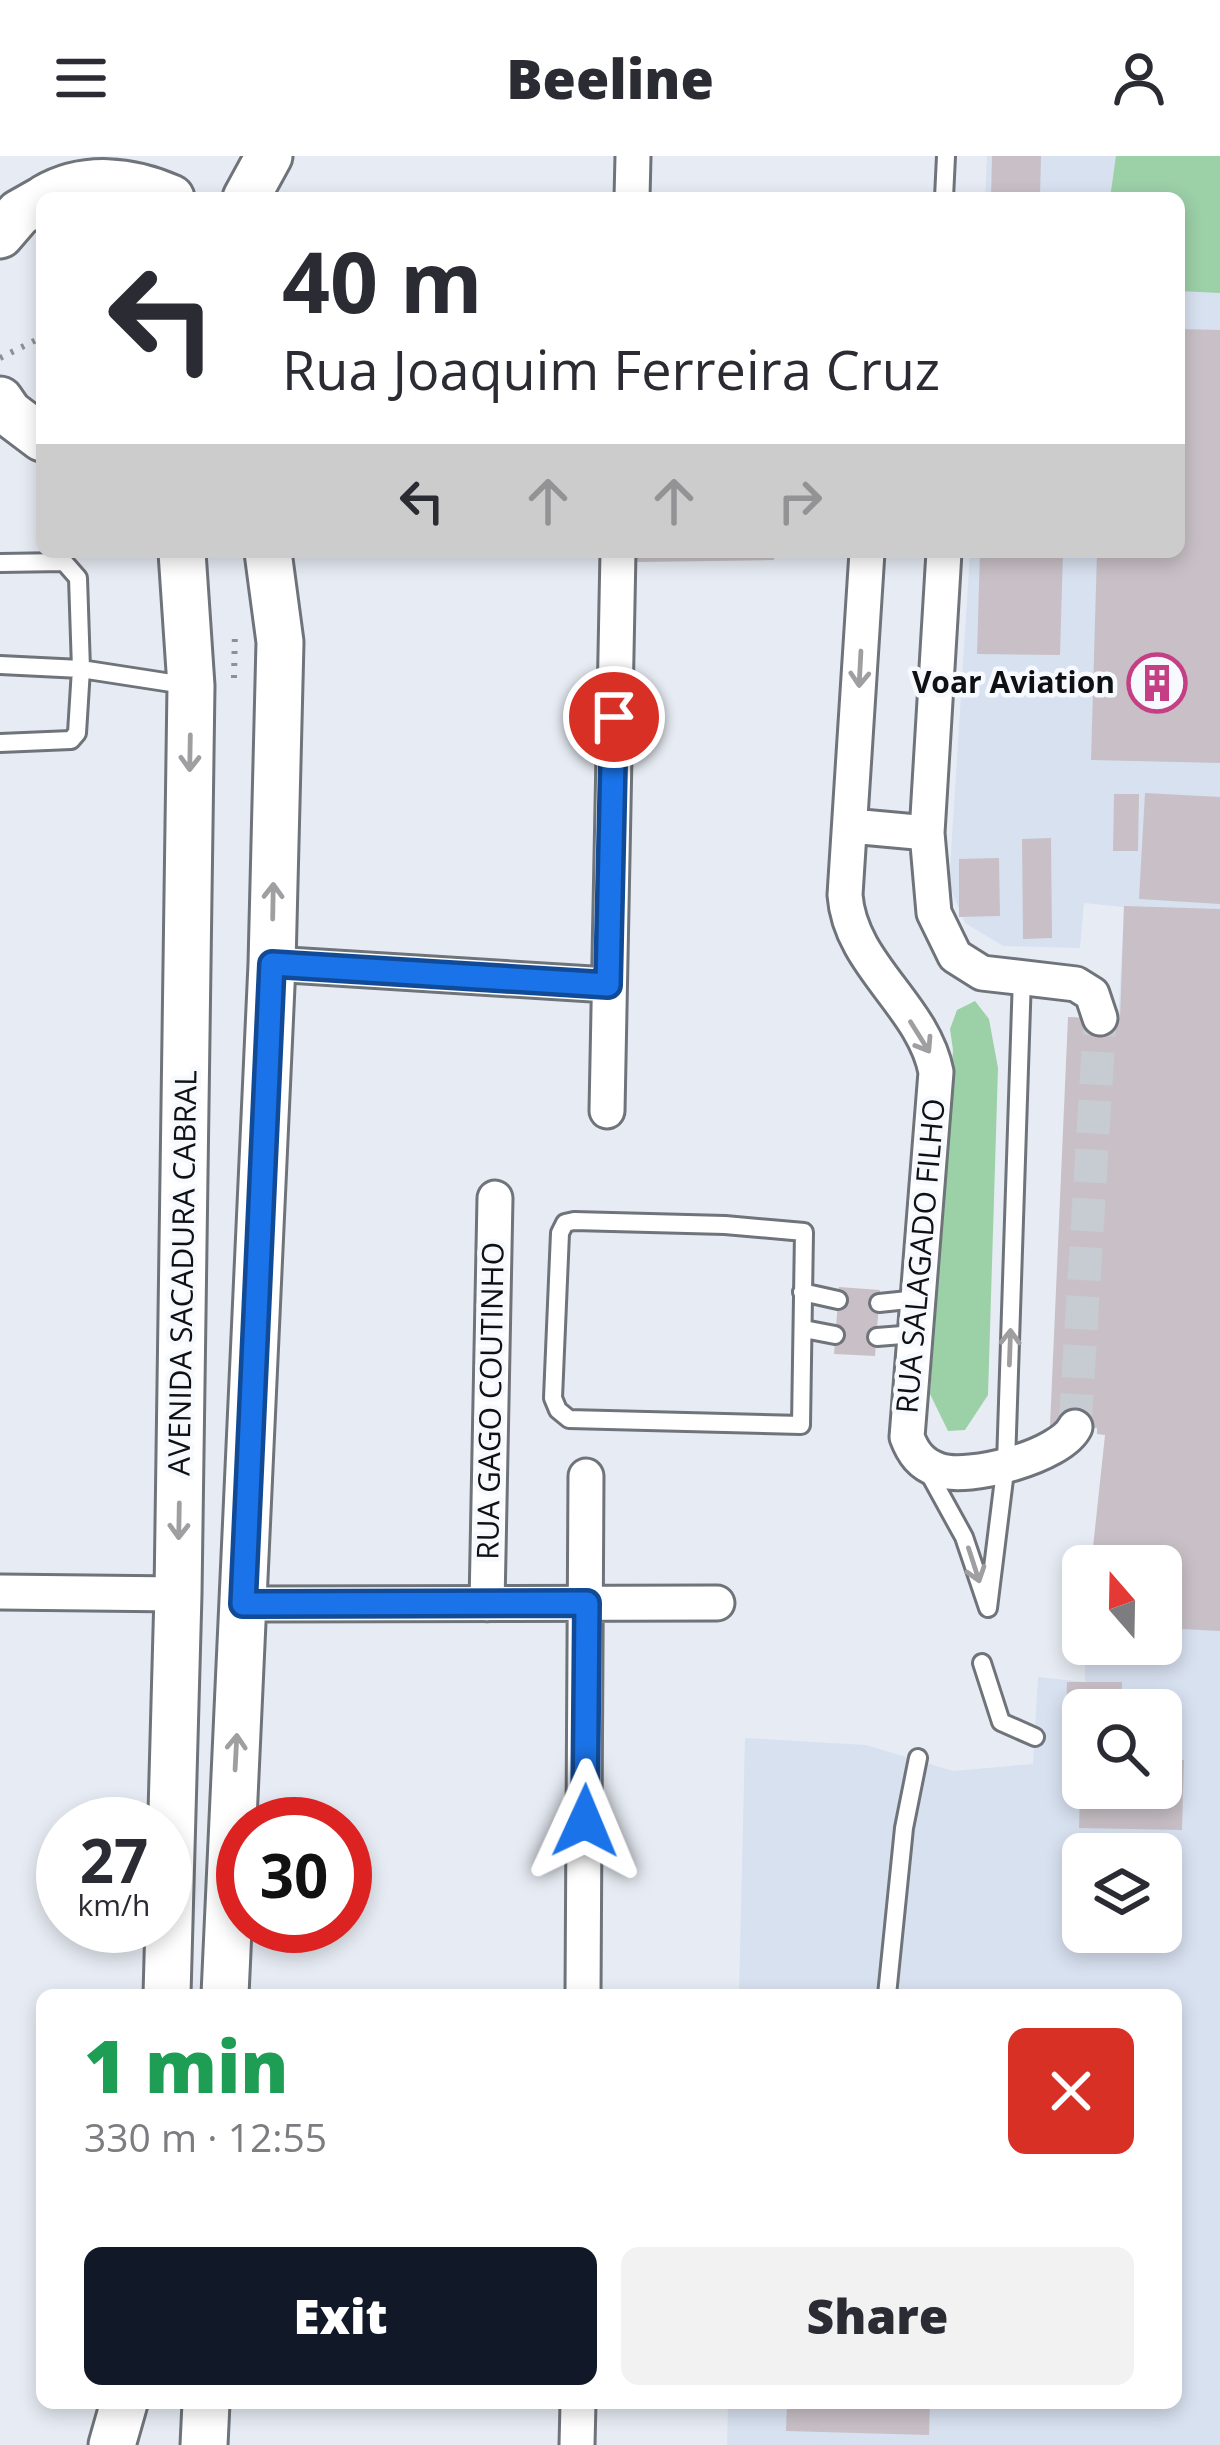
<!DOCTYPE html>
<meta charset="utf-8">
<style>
:root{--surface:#fff;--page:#f2f2f3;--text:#2b2b33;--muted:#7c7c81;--accent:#111827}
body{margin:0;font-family:"Open Sans",sans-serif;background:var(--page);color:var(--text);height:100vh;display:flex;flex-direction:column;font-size:45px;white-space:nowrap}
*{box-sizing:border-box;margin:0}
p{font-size:39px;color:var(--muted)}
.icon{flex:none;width:66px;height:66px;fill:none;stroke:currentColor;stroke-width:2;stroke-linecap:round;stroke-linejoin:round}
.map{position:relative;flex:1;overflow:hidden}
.side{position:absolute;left:36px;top:1833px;width:1146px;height:420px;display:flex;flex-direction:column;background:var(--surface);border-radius:18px;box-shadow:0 6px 18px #0003}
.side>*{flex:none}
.hud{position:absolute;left:36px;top:36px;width:1149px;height:366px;border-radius:18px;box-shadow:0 6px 18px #0003;background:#fff;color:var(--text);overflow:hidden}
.needle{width:78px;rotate:340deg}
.controls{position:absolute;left:1062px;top:1389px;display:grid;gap:24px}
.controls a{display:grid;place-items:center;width:120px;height:120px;border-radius:18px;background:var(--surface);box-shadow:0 6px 18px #0003;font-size:60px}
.speed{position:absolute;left:36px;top:1641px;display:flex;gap:24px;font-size:60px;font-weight:700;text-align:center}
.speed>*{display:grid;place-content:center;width:156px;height:156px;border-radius:50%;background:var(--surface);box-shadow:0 6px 18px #0003;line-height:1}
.speed small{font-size:30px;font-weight:400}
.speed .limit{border:18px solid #d22;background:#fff;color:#111}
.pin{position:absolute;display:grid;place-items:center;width:102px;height:102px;color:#fff;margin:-51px;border:6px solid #fff;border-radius:50%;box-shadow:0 3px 12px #0007}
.me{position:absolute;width:132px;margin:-66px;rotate:1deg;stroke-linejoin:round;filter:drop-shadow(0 0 9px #0008)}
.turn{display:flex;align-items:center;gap:42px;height:252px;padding:0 48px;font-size:54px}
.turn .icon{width:156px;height:156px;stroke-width:2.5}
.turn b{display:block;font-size:84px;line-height:102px}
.lanes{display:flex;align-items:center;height:114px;padding:0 48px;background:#0003;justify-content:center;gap:60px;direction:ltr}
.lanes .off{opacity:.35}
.round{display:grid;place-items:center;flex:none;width:126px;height:126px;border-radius:18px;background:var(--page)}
.overview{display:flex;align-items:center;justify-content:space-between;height:204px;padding:0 48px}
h1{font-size:72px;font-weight:800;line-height:90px;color:#1e9e55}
.primary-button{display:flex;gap:24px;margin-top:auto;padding:24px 48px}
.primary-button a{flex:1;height:138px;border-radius:18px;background:var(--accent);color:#fff;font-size:48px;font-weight:800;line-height:138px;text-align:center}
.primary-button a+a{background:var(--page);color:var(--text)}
header{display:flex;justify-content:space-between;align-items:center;height:156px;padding:0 48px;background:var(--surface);font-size:54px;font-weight:800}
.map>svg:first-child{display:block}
.built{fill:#d8e1f0;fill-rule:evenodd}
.green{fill:#9cd0a7}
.building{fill:#c8c0c6}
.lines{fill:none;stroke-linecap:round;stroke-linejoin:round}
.street-tunnel{stroke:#c7cbd2;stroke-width:33;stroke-dasharray:33 16;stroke-linecap:butt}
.lane-casing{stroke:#6f737a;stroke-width:22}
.street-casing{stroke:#6f737a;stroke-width:39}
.secondary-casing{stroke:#6f737a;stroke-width:51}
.path{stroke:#8d9096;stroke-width:6;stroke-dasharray:3 9;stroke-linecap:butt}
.lane{stroke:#fff;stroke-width:16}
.street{stroke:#fff;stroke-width:33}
.secondary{stroke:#fff;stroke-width:45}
.oneway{stroke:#9f9fa1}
.route-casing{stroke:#114b97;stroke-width:30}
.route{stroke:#1a73e8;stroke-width:21}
.labels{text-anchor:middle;stroke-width:9;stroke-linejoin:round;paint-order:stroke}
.poi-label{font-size:30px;font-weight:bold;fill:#0f1013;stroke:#f6f9fe;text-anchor:end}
.street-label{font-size:30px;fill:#0f1013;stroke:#f6f9fe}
</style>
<header><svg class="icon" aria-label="menu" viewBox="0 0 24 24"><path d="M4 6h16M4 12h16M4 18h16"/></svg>Beeline<svg class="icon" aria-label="person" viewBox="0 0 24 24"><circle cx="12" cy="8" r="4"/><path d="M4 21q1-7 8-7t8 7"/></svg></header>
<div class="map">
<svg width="1220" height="2289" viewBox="0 0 1220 2289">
<rect width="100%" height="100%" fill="#e7ecf4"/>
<path class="built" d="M987 0H1220V2289H727L728 2247H1176V1839H739L745 1582 866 1589 953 1615 1033 1608 1038 1521 1085 1526V1488H1161V1410L1105 1279 1097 1278 1124 751 1084 747 1080 792 1003 790 965 767 949 729 970 396H1179V42H985ZM1083 1554H1161V1632H1083ZM1083 1698H1161V1776H1083Z"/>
<path class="green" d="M1116 0H1220V137L1179 135V42H1110Z
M975 845 989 863 998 912 988 1239 965 1274 948 1275 930 1238 953 894 950 873 957 854Z"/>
<path class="building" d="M992 0H1041L1040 42H991Z
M1179 173 1220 174V607L1091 604 1097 396H1179Z
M625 396H775L774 404 638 406Z
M980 396H1063L1060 499 977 498Z
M1145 637 1220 641V748L1139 743Z
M1114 638H1139L1138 695H1113Z
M1051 682 1052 782 1023 783 1022 683Z
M999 702 1000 760 959 761V703Z
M1124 750 1220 753V1475L1161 1472V1410H1091L1105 1279 1097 1278V1272L1050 1270 1068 861 1120 863Z
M839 1131 880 1134 875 1200 834 1198Z
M1067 1526H1122L1121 1554H1083V1565H1066Z
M1161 1603 1184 1604 1182 1674 1079 1672 1080 1632H1161Z
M787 2247H930L929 2279 786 2275Z"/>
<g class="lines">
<path class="street-tunnel" d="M1075 1271 1100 862"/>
<g class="lane-casing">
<path id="lane" d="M944 42 946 0
M0 407 64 406 78 422 81 513 77 577 71 584 0 587
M0 509 81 513 191 530
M574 1065 725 1069 804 1076 801 1269 569 1263 558 1254 553 1242 560 1077 565 1067Z
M802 1136 838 1144
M879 1147 918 1143
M804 1173 835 1179
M877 1181 915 1178
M926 1312 964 1381 988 1452 1006 1307 1022 821
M982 1507 1001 1566 1035 1581
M887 1839 904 1672 918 1602"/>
</g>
<g class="street-casing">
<path id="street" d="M632 42 633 0
M867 396 845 739C850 809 923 849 936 916L907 1281C913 1297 921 1308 938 1314 969 1325 1061 1300 1075 1271
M944 396 927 677 934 757 955 800 982 817 1076 828 1092 838 1100 862
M851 670 927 677
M272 808 608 829
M607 955 618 396
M0 1436 178 1438
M243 1448 717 1447
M487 1448 495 1042
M583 1839 586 1320
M577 2289 578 2247"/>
</g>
<g class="secondary-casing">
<path id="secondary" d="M45 42C84 19 131 24 171 42
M246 42 269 0
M0 79 19 57 42 44
M0 244 9 257 42 282
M167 1839 178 1438 191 530 182 396
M225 1839 272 808 280 486 268 396
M112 2289 124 2247
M204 2289 206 2247"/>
</g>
<path class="path" d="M0 202 42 181
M234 522 235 475"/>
<use href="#lane" class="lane"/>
<use href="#street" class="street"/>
<use href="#secondary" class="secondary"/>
</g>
<defs><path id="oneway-shaft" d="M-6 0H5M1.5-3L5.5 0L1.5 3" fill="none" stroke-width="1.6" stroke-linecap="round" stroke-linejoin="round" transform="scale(3)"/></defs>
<g class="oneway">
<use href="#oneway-shaft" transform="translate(860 513) rotate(93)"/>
<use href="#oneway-shaft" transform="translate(190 597) rotate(91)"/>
<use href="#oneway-shaft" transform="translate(273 745) rotate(-89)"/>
<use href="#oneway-shaft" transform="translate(920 881) rotate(58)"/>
<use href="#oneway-shaft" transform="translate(1010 1191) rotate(-88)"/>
<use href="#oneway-shaft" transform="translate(179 1365) rotate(91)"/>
<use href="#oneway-shaft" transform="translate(974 1409) rotate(72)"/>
<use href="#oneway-shaft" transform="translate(236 1596) rotate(-87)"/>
</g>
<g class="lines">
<g class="route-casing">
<path id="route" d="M585 1665 587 1447 243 1448 272 808 608 829 614 561"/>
</g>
<use href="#route" class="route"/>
</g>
<defs>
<g id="building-ring" transform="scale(3)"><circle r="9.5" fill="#f6f9fe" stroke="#c43f83" stroke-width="1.5"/><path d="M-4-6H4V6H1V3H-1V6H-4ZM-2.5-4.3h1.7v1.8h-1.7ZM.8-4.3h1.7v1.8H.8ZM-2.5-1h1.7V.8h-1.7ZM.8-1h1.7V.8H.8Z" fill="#c43f83"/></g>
</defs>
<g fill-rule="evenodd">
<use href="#building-ring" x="1157" y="527"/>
</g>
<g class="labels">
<g class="poi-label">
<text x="1115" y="537">Voar Aviation</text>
</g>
<g class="street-label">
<text transform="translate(921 1100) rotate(-85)" y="10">RUA SALAGADO FILHO</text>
<text transform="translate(183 1117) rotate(-89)" y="10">AVENIDA SACADURA CABRAL</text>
<text transform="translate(491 1245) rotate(-89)" y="10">RUA GAGO COUTINHO</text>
</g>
</g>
</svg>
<div class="controls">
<a><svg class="needle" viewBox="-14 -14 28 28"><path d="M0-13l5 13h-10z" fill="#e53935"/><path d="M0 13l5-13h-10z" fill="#7c7c81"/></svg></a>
<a><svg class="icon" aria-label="search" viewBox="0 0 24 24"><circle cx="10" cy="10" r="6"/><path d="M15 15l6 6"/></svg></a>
<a><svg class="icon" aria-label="layers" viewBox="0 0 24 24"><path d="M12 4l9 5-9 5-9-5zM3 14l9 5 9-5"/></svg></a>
</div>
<div class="speed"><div>27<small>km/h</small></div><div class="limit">30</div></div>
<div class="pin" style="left:614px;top:561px;background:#d93025"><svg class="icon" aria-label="arrive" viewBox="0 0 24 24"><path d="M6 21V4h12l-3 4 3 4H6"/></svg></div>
<svg class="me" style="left:585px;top:1665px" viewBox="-20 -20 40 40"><path d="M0-17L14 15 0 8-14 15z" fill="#1a73e8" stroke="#fff" stroke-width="4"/></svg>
<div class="hud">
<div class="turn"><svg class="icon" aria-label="left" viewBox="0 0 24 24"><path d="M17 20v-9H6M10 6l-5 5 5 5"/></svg><div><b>40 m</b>Rua Joaquim Ferreira Cruz</div></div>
<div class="lanes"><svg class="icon" aria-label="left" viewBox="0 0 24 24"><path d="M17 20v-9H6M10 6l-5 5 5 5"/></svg><svg class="icon off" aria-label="ahead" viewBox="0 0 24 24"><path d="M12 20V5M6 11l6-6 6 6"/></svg><svg class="icon off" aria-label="ahead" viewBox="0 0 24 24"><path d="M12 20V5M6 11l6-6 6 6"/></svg><svg class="icon off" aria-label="right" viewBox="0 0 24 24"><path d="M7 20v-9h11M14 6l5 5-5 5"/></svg></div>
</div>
<section class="side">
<div class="overview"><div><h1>1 min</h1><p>330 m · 12:55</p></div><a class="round" style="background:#d93025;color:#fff"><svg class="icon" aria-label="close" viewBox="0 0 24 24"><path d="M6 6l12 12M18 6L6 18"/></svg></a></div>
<div class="primary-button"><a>Exit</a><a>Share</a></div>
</section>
</div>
